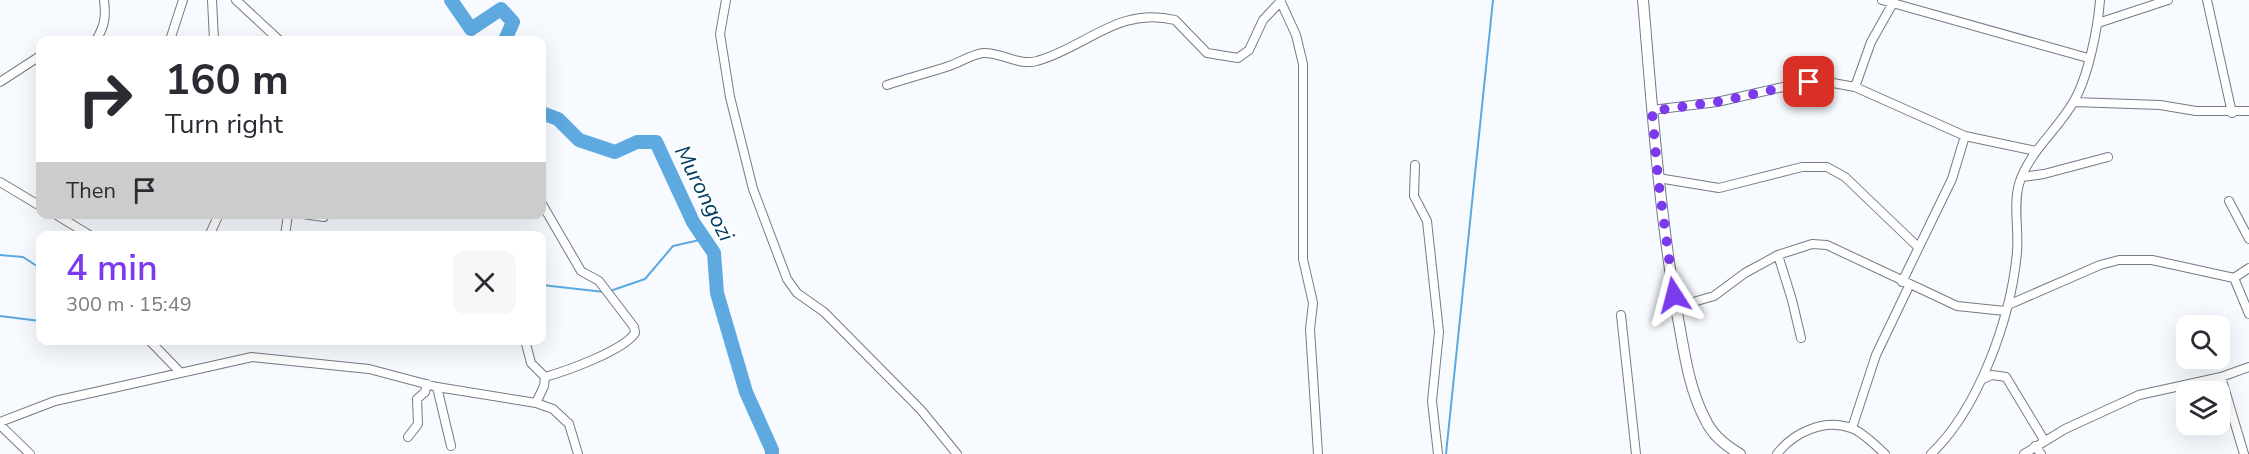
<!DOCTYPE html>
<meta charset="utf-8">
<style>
:root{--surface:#fff;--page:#f7f7f7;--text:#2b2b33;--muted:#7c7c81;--accent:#7c3aed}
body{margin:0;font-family:"Nunito Sans",sans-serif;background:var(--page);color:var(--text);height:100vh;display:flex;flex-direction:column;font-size:22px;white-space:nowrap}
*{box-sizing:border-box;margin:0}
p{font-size:20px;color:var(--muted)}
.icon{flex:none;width:33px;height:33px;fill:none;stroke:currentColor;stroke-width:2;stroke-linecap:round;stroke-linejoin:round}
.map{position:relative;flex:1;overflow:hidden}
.sheet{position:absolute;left:36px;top:231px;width:510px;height:114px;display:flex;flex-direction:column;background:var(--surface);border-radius:12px;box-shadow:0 6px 24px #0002}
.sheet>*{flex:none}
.guide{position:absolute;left:36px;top:36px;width:510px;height:183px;border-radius:12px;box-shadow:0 6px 24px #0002;background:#fff;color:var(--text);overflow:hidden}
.tools{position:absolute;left:2176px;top:315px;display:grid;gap:12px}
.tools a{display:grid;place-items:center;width:54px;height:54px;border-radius:12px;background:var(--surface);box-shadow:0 6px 24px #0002;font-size:30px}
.pin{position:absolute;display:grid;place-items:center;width:51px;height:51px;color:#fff;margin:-26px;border-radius:12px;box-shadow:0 3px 9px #0006}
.me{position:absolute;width:66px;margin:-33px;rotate:351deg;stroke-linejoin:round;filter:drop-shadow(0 0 4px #0008)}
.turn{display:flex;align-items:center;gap:21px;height:126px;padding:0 30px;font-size:27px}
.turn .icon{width:78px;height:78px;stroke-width:2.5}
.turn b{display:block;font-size:42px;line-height:51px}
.then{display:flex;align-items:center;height:57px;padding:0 30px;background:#0003;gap:12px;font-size:22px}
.round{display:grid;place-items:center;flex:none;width:63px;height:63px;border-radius:12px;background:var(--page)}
.head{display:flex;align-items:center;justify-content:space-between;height:102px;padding:0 30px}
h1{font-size:36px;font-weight:600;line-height:45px;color:var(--accent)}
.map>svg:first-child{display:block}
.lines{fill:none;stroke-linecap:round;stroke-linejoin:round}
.stream{stroke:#5da9e0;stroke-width:2}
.river{stroke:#5da9e0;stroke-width:14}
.minor-casing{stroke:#737b84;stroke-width:10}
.tertiary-casing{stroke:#737b84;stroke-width:12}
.minor{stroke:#fff;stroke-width:8}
.tertiary{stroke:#fff;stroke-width:10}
.route{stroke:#7c3aed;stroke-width:10;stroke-dasharray:0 18}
.labels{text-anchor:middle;stroke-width:4.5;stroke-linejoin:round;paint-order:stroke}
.water-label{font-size:22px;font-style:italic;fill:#004064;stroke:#fff}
</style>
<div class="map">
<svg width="2249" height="454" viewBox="0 0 2249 454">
<rect width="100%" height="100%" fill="#f7fafe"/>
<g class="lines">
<path class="stream" d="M0 255 23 257 40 268
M542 285 604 292
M610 291 645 279 673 246 704 239
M0 316 40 321
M1446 454 1493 0"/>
<path class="river" d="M451 0 471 29 501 9 513 22 505 40
M542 113 558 119 579 140 615 152 637 142H656L693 222 714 253 717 293 746 392 772 450V454"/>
<g class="minor-casing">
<path id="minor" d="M212 0 214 40
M236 0 279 40
M726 0 720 34 730 97 753 189 787 279 797 293 824 312 921 410 957 454
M1280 0 1296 35 1303 64V259L1313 303 1310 329 1318 454
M1882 0 2088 58
M2207 0 2232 113
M2098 23 2168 0
M96 40C105 26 106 16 104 0
M170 40 183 0
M0 82 40 56
M887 85C908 78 928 73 949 66 961 62 970 55 983 53 1002 52 1017 66 1037 61 1087 47 1118 6 1175 20L1207 53 1238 58 1249 50 1263 20 1281 1
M1855 87 1871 42 1893 3
M2074 102 2160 105 2196 111H2249
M1652 110 1717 102 1796 84 1822 81 1855 87 1965 136 2036 151
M1415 165 1414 196 1427 221 1439 332 1432 401 1438 454
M2022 177 2044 174 2108 157
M1658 178 1719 188 1802 167H1827L1845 177 1918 247
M0 182 40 206
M2229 201 2249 239
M55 214 91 236
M303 214 324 217 325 214
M209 236 219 214
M285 236 288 214
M1778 255 1792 300 1801 338
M2234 278 2249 268
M1902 282 1952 179 1965 136
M2008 305 2100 265 2119 260H2152L2234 278 2249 314
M1676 307 1714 296 1745 273 1778 255 1812 244 1827 245 1957 306 2005 311
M1621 315 1636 454
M149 340 179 371
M525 340 531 363 545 377
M2221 377 2244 454
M1983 379 1992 375 2006 377 2044 440
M437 387 451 446
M536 403 544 386 545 377C566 371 623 351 635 333L634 327 599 281 581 271 542 204
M0 422 55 401 252 357 369 369 437 387 536 403 553 409 569 424 578 454
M0 425 30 454
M1852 428 1876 355 1909 286
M408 437 418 424 417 399 425 392 427 384
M2035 446 2041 454
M1777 454C1793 433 1824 418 1851 428 1863 432 1876 446 1885 454
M1931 454C1979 408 2011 318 2017 252 2019 230 2013 206 2019 184 2029 151 2058 130 2074 101 2088 77 2098 28 2100 0
M2024 454 2065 429 2139 395 2221 377 2249 367"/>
</g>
<g class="tertiary-casing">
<path id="tertiary" d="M1643 0C1652 105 1659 210 1677 313 1684 349 1688 387 1705 419 1712 435 1726 446 1740 454"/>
</g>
<use href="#minor" class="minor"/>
<use href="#tertiary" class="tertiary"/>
</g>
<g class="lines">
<path class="route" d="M1674 295 1658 178 1652 111 1717 102 1809 82"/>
</g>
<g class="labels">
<g class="water-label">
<text transform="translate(705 193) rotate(63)" y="8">Murongozi</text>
</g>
</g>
</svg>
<div class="tools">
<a><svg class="icon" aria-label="search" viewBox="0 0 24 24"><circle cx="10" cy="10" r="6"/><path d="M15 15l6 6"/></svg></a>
<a><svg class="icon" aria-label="layers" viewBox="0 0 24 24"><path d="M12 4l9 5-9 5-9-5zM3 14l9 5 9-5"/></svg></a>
</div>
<div class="pin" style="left:1809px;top:82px;background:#d93025"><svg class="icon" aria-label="arrive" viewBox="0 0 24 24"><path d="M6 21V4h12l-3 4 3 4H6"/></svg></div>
<svg class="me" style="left:1674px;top:295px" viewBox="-20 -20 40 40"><path d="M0-17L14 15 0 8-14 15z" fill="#7c3aed" stroke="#fff" stroke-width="4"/></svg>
<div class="guide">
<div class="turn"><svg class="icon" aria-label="right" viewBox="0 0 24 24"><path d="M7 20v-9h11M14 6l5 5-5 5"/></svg><div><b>160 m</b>Turn right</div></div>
<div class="then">Then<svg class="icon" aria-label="arrive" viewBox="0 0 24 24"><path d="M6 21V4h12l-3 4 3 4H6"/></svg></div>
</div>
<section class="sheet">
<div class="head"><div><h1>4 min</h1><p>300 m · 15:49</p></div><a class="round"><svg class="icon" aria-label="close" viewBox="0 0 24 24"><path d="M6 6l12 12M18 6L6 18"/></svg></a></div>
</section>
</div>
